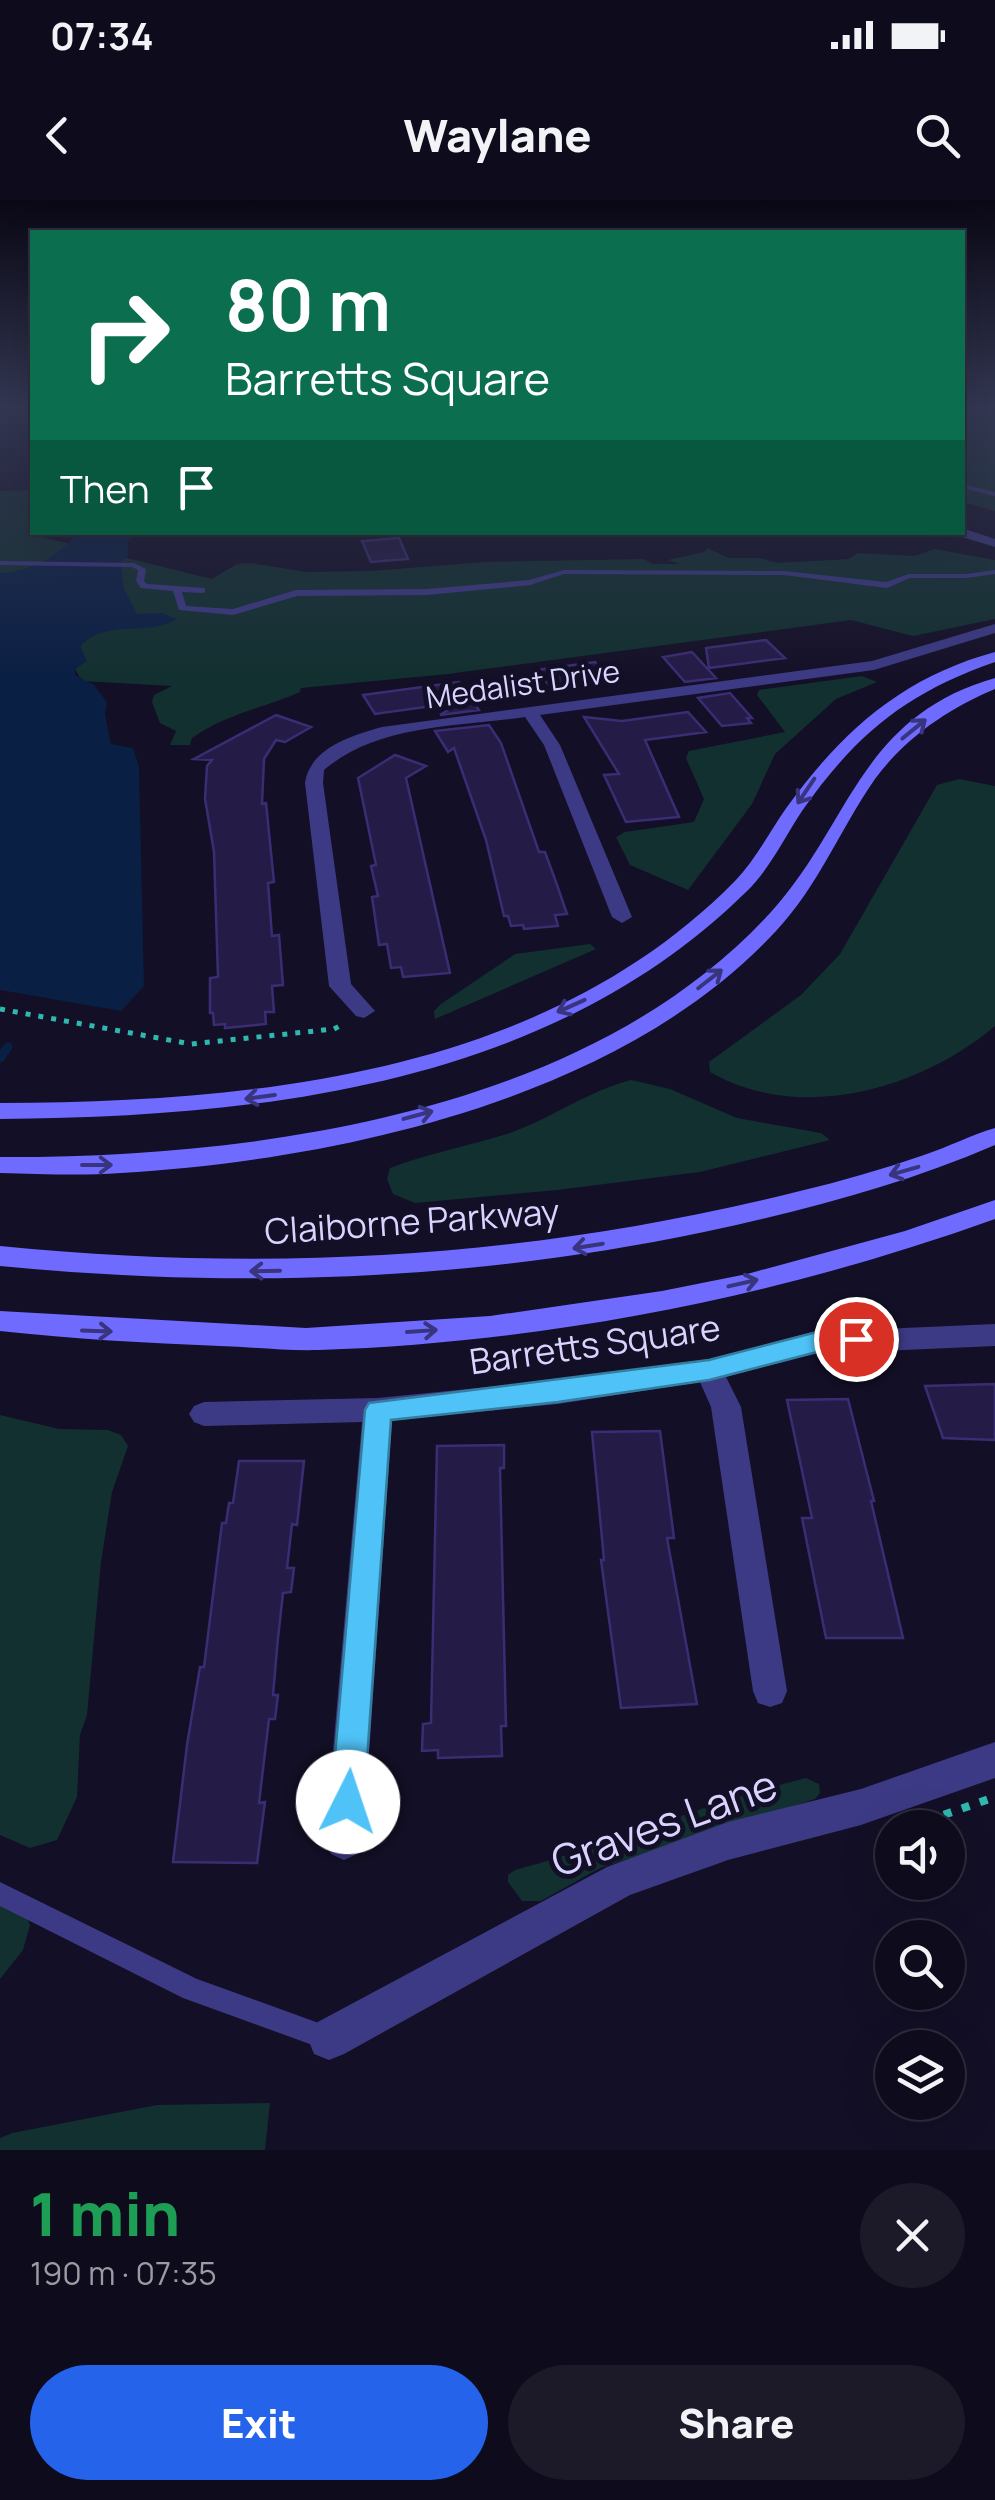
<!DOCTYPE html>
<meta charset="utf-8">
<style>
:root{--surface:#0e0b1c;--page:#1c1929;--text:#f1f3f6;--muted:#9b9ba3;--line:#2e2b3b;--accent:#2563eb}
body{margin:0;font-family:Manrope,sans-serif;background:var(--page);color:var(--text);height:100vh;display:flex;flex-direction:column;font-size:38px;white-space:nowrap}
*{box-sizing:border-box;margin:0}
p{font-size:32px;color:var(--muted)}
.icon{flex:none;width:55px;height:55px;fill:none;stroke:currentColor;stroke-width:2;stroke-linecap:round;stroke-linejoin:round}
.map{position:relative;height:1950px;overflow:hidden}
.side{display:flex;flex-direction:column;background:var(--surface);flex:1}
.side>*{flex:none}
.top-card{position:absolute;left:30px;top:30px;width:935px;height:305px;border-radius:0px;box-shadow:0 10px 40px #0002,0 0 0 2px var(--line);background:#0b6e4f;color:#fff;overflow:hidden}
.buttons{position:absolute;left:875px;top:1610px;display:grid;gap:20px}
.buttons a{display:grid;place-items:center;width:90px;height:90px;border-radius:50%;background:var(--surface);box-shadow:0 10px 40px #0002,0 0 0 2px var(--line);font-size:50px}
.pin{position:absolute;display:grid;place-items:center;width:85px;height:85px;color:#fff;margin:-42px;border:5px solid #fff;border-radius:50%;box-shadow:0 2px 10px #0007}
.me{position:absolute;width:110px;margin:-55px;rotate:4deg;stroke-linejoin:round;filter:drop-shadow(0 0 8px #0008)}
.turn{display:flex;align-items:center;gap:35px;height:210px;padding:0 30px;font-size:45px}
.turn .icon{width:130px;height:130px;stroke-width:2.5}
.turn b{display:block;font-size:70px;line-height:85px}
.then{display:flex;align-items:center;height:95px;padding:0 30px;background:#0003;gap:20px;font-size:38px}
.round{display:grid;place-items:center;flex:none;width:105px;height:105px;border-radius:52px;background:var(--page)}
.summary{display:flex;align-items:center;justify-content:space-between;height:170px;padding:0 30px}
h1{font-size:60px;font-weight:800;line-height:75px;color:#1e9e55}
.action{display:flex;gap:20px;margin-top:auto;padding:20px 30px}
.action a{flex:1;height:115px;border-radius:60px;background:var(--accent);color:#fff;font-size:40px;font-weight:800;line-height:115px;text-align:center}
.action a+a{background:var(--page);color:var(--text)}
.status{display:flex;justify-content:space-between;align-items:center;height:70px;padding:0 50px;background:var(--surface);direction:ltr}
.status svg{height:28px;fill:currentColor}
header{display:flex;justify-content:space-between;align-items:center;height:130px;padding:0 30px;background:var(--surface);font-size:45px;font-weight:800}
.map>svg:first-child{display:block}
.green{fill:#12302f}
.water{fill:#0a1f44}
.lines{fill:none;stroke-linecap:round;stroke-linejoin:round}
.stream{stroke:#0a1f44;stroke-width:9}
.building{fill:#241b47;stroke:#3b2d73;stroke-width:2.5}
.path-far1{stroke:#2fb8b0;stroke-width:5;stroke-dasharray:5 8;stroke-linecap:butt}
.path{stroke:#2fb8b0;stroke-width:8;stroke-dasharray:8 11;stroke-linecap:butt}
.service{fill:#3d3a85;fill-rule:evenodd}
.minor{fill:#3d3a85;fill-rule:evenodd}
.secondary{fill:#6f6bff;fill-rule:evenodd}
.oneway{stroke:#38347d}
.route{fill:#4fc3f7;stroke:#337fa1;stroke-width:2.5}
.labels{text-anchor:middle;stroke-width:10;stroke-linejoin:round;paint-order:stroke}
.far-street-label{font-size:30px;fill:#d9d4ff;stroke:#130f26}
.street-label{font-size:35px;fill:#d9d4ff;stroke:#130f26}
.near-street-label{font-size:42px;fill:#d9d4ff;stroke:#130f26}
</style>
<div class="status"><b>07:34</b><svg viewBox="0 0 49 12"><path d="M0 12V9h3v3zM5 12V6h3v6zM10 12V3h3v9zM15 12V0h3v12zM26 1h20v11H26zM47 4h2v5h-2z"/></svg></div>
<header><svg class="icon" aria-label="back" viewBox="0 0 24 24"><path d="M15 5l-7 7 7 7"/></svg>Waylane<svg class="icon" aria-label="search" viewBox="0 0 24 24"><circle cx="10" cy="10" r="6"/><path d="M15 15l6 6"/></svg></header>
<div class="map">
<svg width="995" height="1950" viewBox="0 0 995 1950">
<rect width="100%" height="100%" fill="#130f26"/>
<path class="green" d="M962 209H995V311L963 302Z
M32 290V332L50 333 42 337 212 379 237 364 251 363 305 372 371 371 484 362 644 359 653 364H680L668 360 704 352 708 348 728 358H760L777 363 849 359 858 353 914 356 935 349 995 360V419L913 436 851 420 448 474 301 488 300 492C264 508 225 514 192 538L190 545H170L176 531 160 523 152 502 154 495 172 486 82 481 75 469 83 456 80 446 87 439 0 373V291Z
M862 476 877 482 836 499 775 554 752 604 688 690 630 665 616 637 625 632 694 622 704 599 686 558 689 551 785 532 757 495 759 490Z
M959 579 995 586V826C921 889 800 924 710 872L709 862 801 795 840 754 937 585Z
M590 744 596 749 435 819 434 811 441 804 515 754Z
M631 880 670 889 737 918 821 933 830 940 700 972 557 990 415 1003 393 994 387 979 390 968C429 953 470 946 510 933 552 918 588 891 631 880Z
M0 1215 59 1229 108 1230 121 1235 128 1246 112 1292 101 1362 87 1515 80 1535 77 1597 57 1640 30 1648 0 1635Z
M806 1578 819 1584 820 1593 815 1599 600 1668 541 1701H522L508 1682V1675L515 1670C613 1644 707 1602 806 1578Z
M0 1701 25 1714 30 1725 23 1750 0 1779Z
M270 1903 265 1950H0V1938L12 1933 157 1905Z"/>
<path class="water" d="M76 333H138L128 342V356L121 362 124 389 137 414 162 413 177 419C145 438 110 417 80 446L87 461 75 469V475L94 485 107 502 105 514 111 544 133 548 139 567 144 786 121 811 0 790V373C29 372 60 357 76 333Z"/>
<g class="lines">
<path class="stream" d="M0 858 8 847"/>
</g>
<path class="building" d="M399 338 408 359 371 362 362 341Z
M766 440 785 458 709 468 706 448Z
M692 452 716 478 685 482 663 457Z
M595 462 610 481 552 489 537 470Z
M459 482 479 510 440 515 461 502 375 514 363 495Z
M730 493 752 518H747L751 523 722 526 698 498Z
M688 512 706 532 645 540 679 617 626 622 604 575 619 574 584 517 622 521Z
M276 515 311 527 285 542 276 540 264 559 262 604 266 603 274 682 268 683 272 736 279 735 283 785 272 786 274 812H265L266 824 225 828V824L214 825 213 813H210V778L218 777 214 652 205 599 207 566 212 560 194 559Z
M489 525 501 543 539 652H545L556 682 567 714 555 715 558 726 524 729 523 725 511 726 508 716H504L486 640 454 548 448 552 435 531Z
M395 555 426 566 406 578 450 773 403 777 401 767 391 768 387 744 379 745 372 697 378 696 371 666 376 665 358 578Z
M995 1184V1240L943 1238 925 1186Z
M848 1199 874 1301H871L903 1438H826L802 1318H812L787 1200Z
M660 1231 674 1338H667L697 1504 621 1508 601 1360H604L592 1232Z
M504 1245V1268H500L506 1526H501L502 1556 438 1558V1550L422 1551 423 1524 431 1523 437 1246Z
M239 1261H304L297 1325 292 1324 287 1368H294L291 1392 283 1393 278 1438 273 1495H278L275 1519H269L259 1603 265 1602 257 1663 173 1662 187 1545 200 1467H204L222 1323H226L229 1303H233Z"/>
<g class="lines">
<path class="path-far1" d="M0 809 191 844 334 829 345 823"/>
<path class="path" d="M926 1621 995 1597"/>
<path class="service" d="M962 284 995 292V296L962 288Z
M0 361 134 363 146 369 144 381 147 384 205 388V392L202 393 182 392 186 406 233 409 296 390 427 389 529 380 564 370 784 371 886 382 909 374H966L995 370V374L966 378H910L887 388 784 375 564 374 530 385 427 395 297 396 233 415 179 410 173 391 141 388 136 381 138 370 132 367 0 365Z
M0 1682 197 1779 338 1830 341 1839 338 1848 329 1851 183 1798 0 1706Z"/>
<path class="minor" d="M962 328 995 339V347L956 335Z
M995 424V433L874 470 540 515 560 545 632 717 622 723 612 717 544 545 525 517C457 527 378 524 324 570L323 583 351 784 375 811 364 818 356 816 329 786 305 583C310 548 351 536 382 527L872 461Z
M995 1124V1146L813 1154 726 1177 741 1207 787 1491 782 1503 770 1507 758 1503 753 1491 711 1207 700 1182 558 1204 392 1220 363 1641 357 1654 344 1660 331 1654 325 1641 362 1222 204 1226 194 1222 189 1214 194 1206 204 1202 378 1198 558 1180 709 1159 813 1132Z
M995 1542V1578L861 1625 728 1660 630 1695 344 1854 329 1860 314 1854 308 1839 314 1824 607 1667 728 1622 861 1589Z"/>
<path class="secondary" d="M995 452V462C906 493 856 534 802 611 784 638 770 669 746 692 550 885 262 917 0 919V903C256 902 545 874 735 681 756 659 770 631 787 607 842 531 903 477 995 452Z
M995 478V489C948 509 906 537 875 579 840 629 819 685 776 731 622 898 340 960 121 973 81 976 40 974 0 973V957C258 958 588 913 771 712 851 624 859 517 995 478Z
M995 928V945C902 985 803 1011 704 1032 470 1081 238 1089 0 1066V1046C273 1073 533 1058 800 991 842 981 883 969 924 955 948 947 971 935 995 928Z
M995 1000V1019C778 1097 550 1142 319 1150 286 1151 253 1147 220 1146 146 1143 73 1139 0 1131V1111L306 1128 490 1116 662 1091 747 1074 905 1031Z"/>
</g>
<defs><path id="oneway-shaft" d="M-6 0H5M1.5-3L5.5 0L1.5 3" fill="none" stroke-width="1.6" stroke-linecap="round" stroke-linejoin="round" transform="scale(2.5)"/></defs>
<g class="oneway">
<use href="#oneway-shaft" transform="translate(914 529) rotate(-39)"/>
<use href="#oneway-shaft" transform="translate(806 591) rotate(124)"/>
<use href="#oneway-shaft" transform="translate(710 779) rotate(-38)"/>
<use href="#oneway-shaft" transform="translate(571 806) rotate(156)"/>
<use href="#oneway-shaft" transform="translate(260 897) rotate(172)"/>
<use href="#oneway-shaft" transform="translate(418 915) rotate(-15)"/>
<use href="#oneway-shaft" transform="translate(97 965)"/>
<use href="#oneway-shaft" transform="translate(904 971) rotate(164)"/>
<use href="#oneway-shaft" transform="translate(588 1046) rotate(171)"/>
<use href="#oneway-shaft" transform="translate(265 1071) rotate(179)"/>
<use href="#oneway-shaft" transform="translate(743 1083) rotate(-13)"/>
<use href="#oneway-shaft" transform="translate(97 1131) rotate(2)"/>
<use href="#oneway-shaft" transform="translate(422 1131) rotate(-4)"/>
</g>
<linearGradient id="sky" x2="0" y2="1"><stop stop-color="#0a0815"/><stop offset="0.43" stop-color="#333752"/><stop offset="1" stop-color="#333752" stop-opacity="0"/></linearGradient>
<rect width="995" height="482" fill="url(#sky)"/>
<path class="route" d="M856 1129 865 1132 869 1139 865 1146 813 1153 709 1180 558 1202 391 1220 364 1602 359 1614 348 1619 336 1614 331 1602 365 1210 369 1203 709 1160 813 1133Z"/>
<g class="labels">
<g class="far-street-label">
<text transform="translate(523 485) rotate(-8)" y="10">Medalist Drive</text>
</g>
<g class="street-label">
<text transform="translate(412 1022) rotate(-4)" y="12">Claiborne Parkway</text>
<text transform="translate(595 1145) rotate(-8)" y="12">Barretts Square</text>
</g>
<g class="near-street-label">
<text transform="translate(664 1623) rotate(-20)" y="15">Graves Lane</text>
</g>
</g>
</svg>
<div class="buttons">
<a><svg class="icon" aria-label="sound" viewBox="0 0 24 24"><path d="M4 9h4l5-4v14l-5-4H4zM17 9q2 3 0 6"/></svg></a>
<a><svg class="icon" aria-label="search" viewBox="0 0 24 24"><circle cx="10" cy="10" r="6"/><path d="M15 15l6 6"/></svg></a>
<a><svg class="icon" aria-label="layers" viewBox="0 0 24 24"><path d="M12 4l9 5-9 5-9-5zM3 14l9 5 9-5"/></svg></a>
</div>
<div class="pin" style="left:856px;top:1139px;background:#d93025"><svg class="icon" aria-label="arrive" viewBox="0 0 24 24"><path d="M6 21V4h12l-3 4 3 4H6"/></svg></div>
<svg class="me" style="left:348px;top:1602px" viewBox="-20 -20 40 40"><circle r="19" fill="#fff"/><path d="M0-13L10 11 0 6-10 11z" fill="#4fc3f7"/></svg>
<div class="top-card">
<div class="turn"><svg class="icon" aria-label="right" viewBox="0 0 24 24"><path d="M7 20v-9h11M14 6l5 5-5 5"/></svg><div><b>80 m</b>Barretts Square</div></div>
<div class="then">Then<svg class="icon" aria-label="arrive" viewBox="0 0 24 24"><path d="M6 21V4h12l-3 4 3 4H6"/></svg></div>
</div>
</div>
<section class="side">
<div class="summary"><div><h1>1 min</h1><p>190 m · 07:35</p></div><a class="round"><svg class="icon" aria-label="close" viewBox="0 0 24 24"><path d="M6 6l12 12M18 6L6 18"/></svg></a></div>
<div class="action"><a>Exit</a><a>Share</a></div>
</section>
